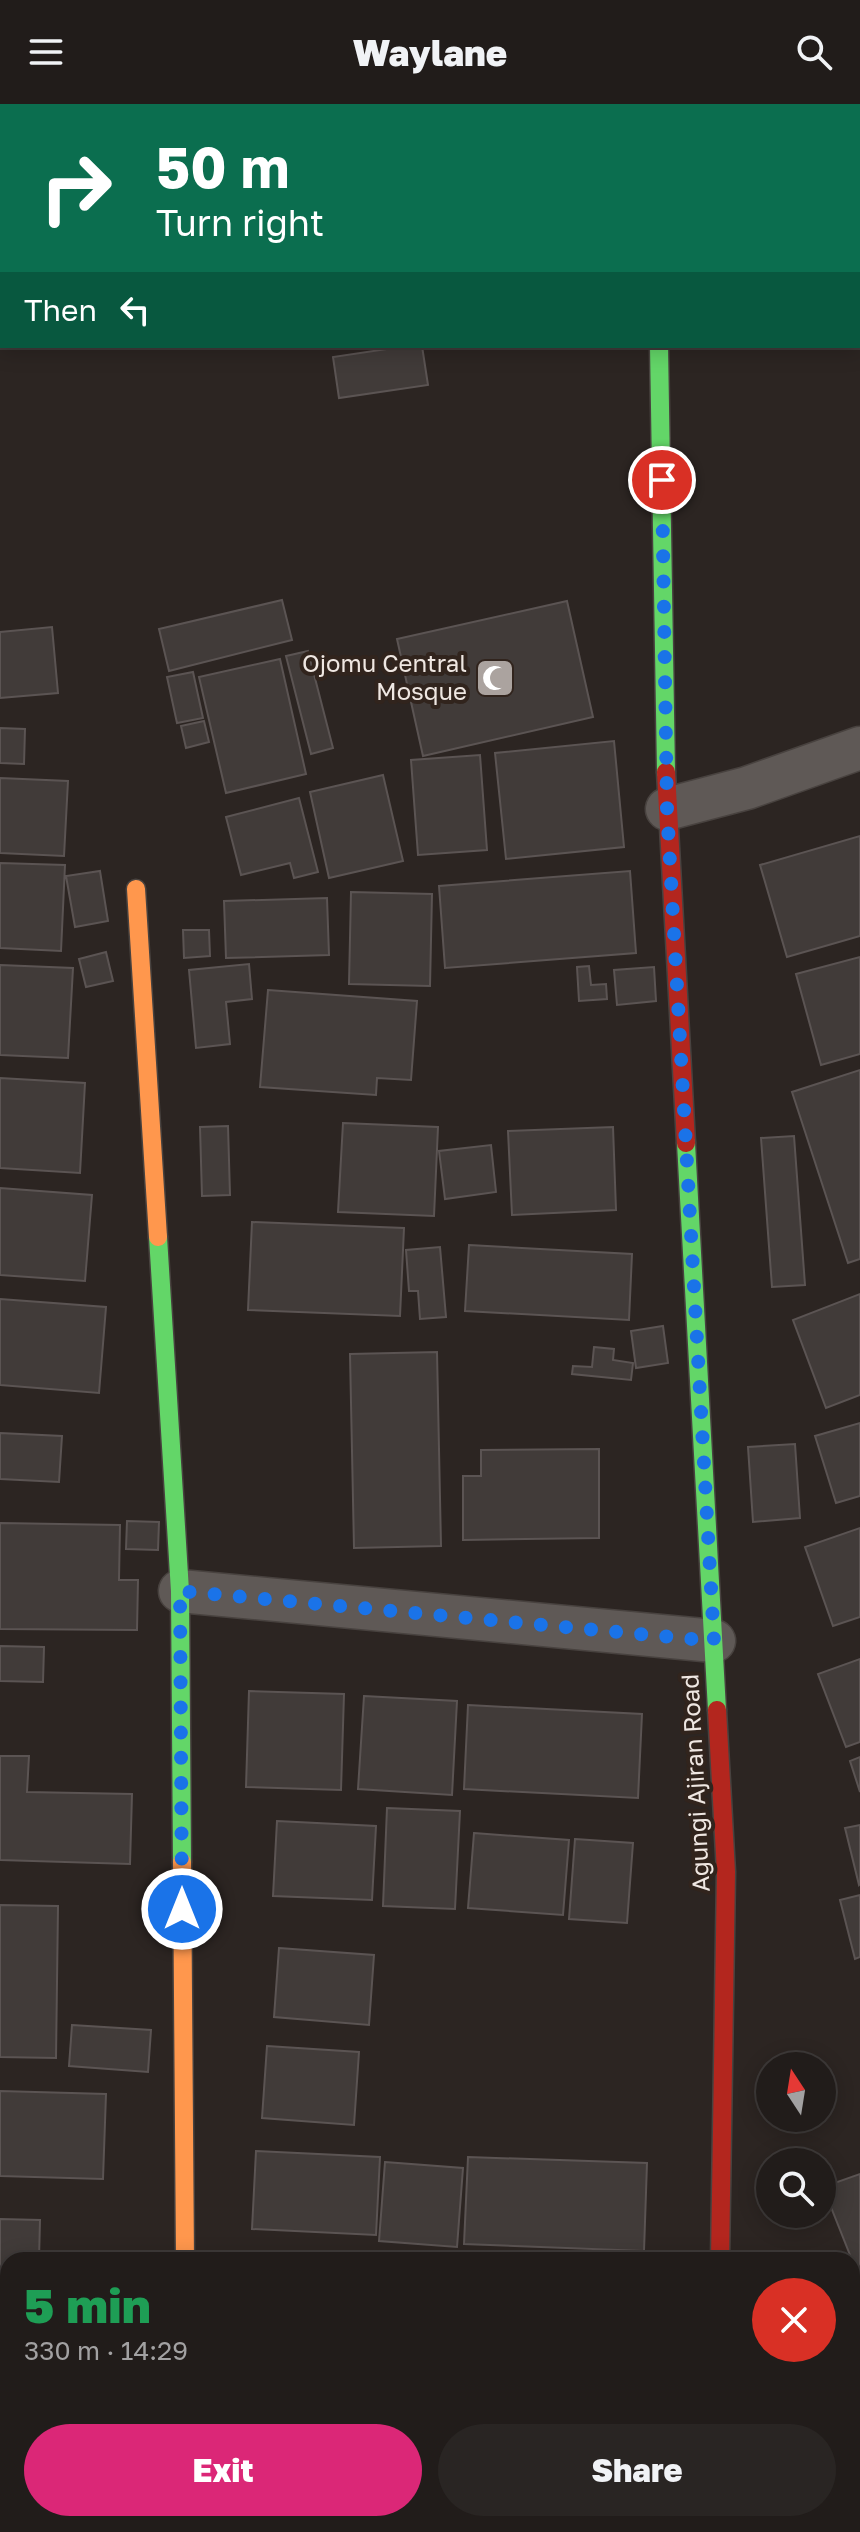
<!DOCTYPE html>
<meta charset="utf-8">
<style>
:root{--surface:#211c1a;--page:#292523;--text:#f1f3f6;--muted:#a2a1a2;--line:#3e3a39;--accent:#db2777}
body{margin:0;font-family:"Golos Text",sans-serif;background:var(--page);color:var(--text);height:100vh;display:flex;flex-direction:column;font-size:30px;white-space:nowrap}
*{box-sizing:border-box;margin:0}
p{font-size:26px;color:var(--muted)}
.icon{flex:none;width:44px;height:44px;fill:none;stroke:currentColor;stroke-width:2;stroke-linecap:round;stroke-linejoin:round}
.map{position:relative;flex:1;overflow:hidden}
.side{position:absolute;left:0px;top:2148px;width:860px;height:280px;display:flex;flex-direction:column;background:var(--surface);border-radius:24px 24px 0 0;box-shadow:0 4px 20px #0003,0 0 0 2px var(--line)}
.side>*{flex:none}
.top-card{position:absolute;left:0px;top:0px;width:860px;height:244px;box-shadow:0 4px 20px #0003,0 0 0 2px var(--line);background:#0b6e4f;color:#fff;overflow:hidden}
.needle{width:52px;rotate:348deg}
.tools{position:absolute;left:756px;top:1948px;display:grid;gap:16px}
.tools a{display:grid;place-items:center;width:80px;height:80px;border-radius:50%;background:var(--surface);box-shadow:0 4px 20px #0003,0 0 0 2px var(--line);font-size:40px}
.pin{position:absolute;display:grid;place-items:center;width:68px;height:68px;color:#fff;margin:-34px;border:4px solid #fff;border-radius:50%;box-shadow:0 2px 8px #0007}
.me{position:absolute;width:88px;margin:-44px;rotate:0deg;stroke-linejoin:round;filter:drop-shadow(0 0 6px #0008)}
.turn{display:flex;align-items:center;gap:28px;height:168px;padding:0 24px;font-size:36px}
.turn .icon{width:104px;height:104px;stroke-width:2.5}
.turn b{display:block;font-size:56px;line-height:68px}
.then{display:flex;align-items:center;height:76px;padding:0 24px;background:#0003;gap:16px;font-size:30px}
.round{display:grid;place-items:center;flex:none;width:84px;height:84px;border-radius:42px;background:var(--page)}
.head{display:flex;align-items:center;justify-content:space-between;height:136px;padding:0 24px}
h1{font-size:48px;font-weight:800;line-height:60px;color:#1e9e55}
.cta{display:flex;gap:16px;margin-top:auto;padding:16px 24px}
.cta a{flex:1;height:92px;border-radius:48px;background:var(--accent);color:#fff;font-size:32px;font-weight:800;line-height:92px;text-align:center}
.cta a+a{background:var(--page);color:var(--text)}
header{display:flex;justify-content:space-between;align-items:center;height:104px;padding:0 24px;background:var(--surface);font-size:36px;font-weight:800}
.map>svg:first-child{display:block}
.building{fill:#413b39;stroke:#5b5453;stroke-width:2}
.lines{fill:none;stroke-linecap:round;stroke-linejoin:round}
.street-casing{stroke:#48423f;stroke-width:45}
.fast-casing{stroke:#48423f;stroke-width:21}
.slow-casing{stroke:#48423f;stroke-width:21}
.jam-casing{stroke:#48423f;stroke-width:21}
.street{stroke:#5f5956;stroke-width:42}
.fast{stroke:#63d668;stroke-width:18}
.slow{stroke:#ff974d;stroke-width:18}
.jam{stroke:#b3261e;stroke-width:18}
.route{stroke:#1a73e8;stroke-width:14;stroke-dasharray:0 25.2}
.labels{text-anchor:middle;stroke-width:8;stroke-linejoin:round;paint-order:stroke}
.poi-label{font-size:24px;fill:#efe7e2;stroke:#31241d;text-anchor:end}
.street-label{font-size:24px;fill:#efe7e2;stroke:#31241d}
</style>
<header><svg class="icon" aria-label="menu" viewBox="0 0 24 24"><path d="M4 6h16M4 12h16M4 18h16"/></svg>Waylane<svg class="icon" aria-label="search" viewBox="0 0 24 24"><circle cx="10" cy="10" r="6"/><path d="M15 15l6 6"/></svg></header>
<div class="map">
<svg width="860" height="2428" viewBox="0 0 860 2428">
<rect width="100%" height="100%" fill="#2c2522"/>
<path class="building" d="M407 242H422L428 281 339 294 333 253Z
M282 496 292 536 169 567 159 525Z
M567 497 593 613 423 652 397 535Z
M52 523 58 589 0 594V528Z
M308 547 333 644 311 650 286 552Z
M280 555 306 670 226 689 199 573Z
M193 568 203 614 177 619 167 573Z
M204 617 209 638 186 644 181 622Z
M0 624 25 625 24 660 0 659Z
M614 637 624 743 506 755 495 649Z
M480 651 487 746 418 751 411 656Z
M383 671 403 757 329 774 310 688Z
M0 674 68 677 64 752 0 749Z
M299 694 318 768 294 774 290 759 241 771 226 713Z
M860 732V832L787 853 760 761Z
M0 759 65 761 61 847 0 844Z
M100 767 108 817 75 823 66 772Z
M630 767 636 849 445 864 439 782Z
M351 788 432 790 430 882 349 880Z
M327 794 329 851 226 854 224 797Z
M183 826H209L210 852 184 854Z
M106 848 113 877 86 883 79 855Z
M860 853V950L821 961 796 870Z
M249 860 252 895 226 898 230 940 196 944 189 866Z
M0 861 73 864 68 954 0 951Z
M589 862 591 881 606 880 607 895 579 897 577 863Z
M654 863 656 897 617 901 614 866Z
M268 886 417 897 411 976 377 974 376 991 260 983Z
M860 966V1155L848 1159 792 988Z
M0 974 85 979 80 1069 0 1064Z
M343 1019 438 1023 434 1112 338 1108Z
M228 1022 230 1091 202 1092 200 1023Z
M613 1023 616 1106 512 1111 508 1027Z
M794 1032 805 1181 772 1183 761 1034Z
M491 1041 496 1088 445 1095 439 1047Z
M0 1084 92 1091 85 1177 0 1171Z
M252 1118 404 1124 400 1212 248 1206Z
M469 1141 632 1150 629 1216 465 1207Z
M440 1143 446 1213 420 1215 418 1187H409L406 1146Z
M860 1190V1291L826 1304 793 1216Z
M0 1195 106 1203 99 1289 0 1281Z
M663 1222 668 1259 636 1264 631 1227Z
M594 1243 614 1245 613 1256 633 1259 631 1276 572 1270 573 1262 592 1263Z
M437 1248 441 1442 354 1444 350 1250Z
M860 1319V1392L836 1399 815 1332Z
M0 1329 62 1332 59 1378 0 1375Z
M795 1340 800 1414 753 1418 748 1343Z
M599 1345V1434L463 1436V1372H481V1346Z
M127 1417 159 1418 158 1446 126 1445Z
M0 1419 120 1421 119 1476H138L137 1526 0 1525Z
M860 1424V1513L833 1522 805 1443Z
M0 1542 44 1543 43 1578 0 1577Z
M860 1555V1638L846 1643 818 1570Z
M249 1587 344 1590 341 1686 246 1683Z
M364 1592 457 1597 452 1691 358 1685Z
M468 1601 642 1610 638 1694 464 1685Z
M0 1652H29L27 1688 132 1690 130 1760 0 1756Z
M860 1653V1688L850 1657Z
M387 1704 460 1707 455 1805 383 1802Z
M277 1717 376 1722 372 1796 273 1792Z
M860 1721V1780L859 1781 845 1724Z
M474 1729 569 1736 563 1811 468 1804Z
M575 1735 633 1739 627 1819 569 1815Z
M860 1791V1853L855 1855 840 1796Z
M0 1801 58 1802 56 1954 0 1953Z
M279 1844 374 1851 369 1921 274 1913Z
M72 1921 151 1926 148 1968 69 1962Z
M267 1942 359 1948 354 2021 262 2014Z
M0 1987 106 1990 103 2075 0 2072Z
M256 2047 380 2053 376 2131 252 2125Z
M468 2053 647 2059 644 2147 464 2140Z
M385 2058 463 2064 457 2143 379 2137Z
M860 2070V2184L852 2156 823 2083Z
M0 2115 40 2116 39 2156H8V2291H0Z
M852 2290 860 2291V2428H783L784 2420H852Z
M0 2307H8V2375L0 2374Z
M248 2420H459V2428H248Z
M463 2420H535L534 2428H463Z
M539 2420H642L641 2428H539Z"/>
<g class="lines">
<g class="street-casing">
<path id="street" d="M858 79 860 78
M667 705 747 684 860 644
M180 1487 714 1537
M185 2420V2428"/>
</g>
<g class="fast-casing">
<path id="fast" d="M638 0V2
M659 242 666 668
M686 1039 717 1606
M158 1133 180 1487 182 1758
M716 2420V2428"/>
</g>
<g class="slow-casing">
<path id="slow" d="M472 2 479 0
M136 785 158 1133
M182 1758 185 2156"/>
</g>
<g class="jam-casing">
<path id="jam" d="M0 148H2
M666 668 686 1039
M717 1606 726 1768 720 2156"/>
</g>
<use href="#street" class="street"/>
<use href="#fast" class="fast"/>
<use href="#slow" class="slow"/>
<use href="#jam" class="jam"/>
</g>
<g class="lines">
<path class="route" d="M182 1805 180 1487 714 1537 667 705 662 376"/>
</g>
<defs>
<g id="mosque-square" transform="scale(2)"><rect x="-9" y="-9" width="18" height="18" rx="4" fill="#aba39f" stroke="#31241d"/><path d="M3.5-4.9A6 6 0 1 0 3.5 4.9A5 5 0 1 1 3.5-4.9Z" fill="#fff"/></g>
</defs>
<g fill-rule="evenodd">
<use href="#mosque-square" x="495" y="574"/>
</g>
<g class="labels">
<g class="poi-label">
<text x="467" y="568">Ojomu Central<tspan x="467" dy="28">Mosque</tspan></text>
</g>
<g class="street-label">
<text transform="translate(696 1679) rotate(-93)" y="8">Agungi Ajiran Road</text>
</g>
</g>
</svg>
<div class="tools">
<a><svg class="needle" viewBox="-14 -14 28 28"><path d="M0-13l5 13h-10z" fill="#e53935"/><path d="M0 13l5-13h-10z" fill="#a2a1a2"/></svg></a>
<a><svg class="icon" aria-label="search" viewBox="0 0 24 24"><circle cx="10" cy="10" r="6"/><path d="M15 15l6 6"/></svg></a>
</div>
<div class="pin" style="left:662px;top:376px;background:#d93025"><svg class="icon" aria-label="arrive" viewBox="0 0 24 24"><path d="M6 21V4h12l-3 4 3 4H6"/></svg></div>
<svg class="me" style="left:182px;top:1805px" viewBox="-20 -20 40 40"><circle r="17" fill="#1a73e8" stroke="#fff" stroke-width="3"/><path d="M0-11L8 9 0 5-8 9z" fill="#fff"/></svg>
<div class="top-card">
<div class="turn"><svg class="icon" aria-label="right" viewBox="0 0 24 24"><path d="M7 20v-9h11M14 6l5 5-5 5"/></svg><div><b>50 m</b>Turn right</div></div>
<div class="then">Then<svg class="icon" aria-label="left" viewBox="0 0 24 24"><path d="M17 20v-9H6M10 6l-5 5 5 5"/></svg></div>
</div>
<section class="side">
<div class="head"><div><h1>5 min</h1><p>330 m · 14:29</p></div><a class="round" style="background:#d93025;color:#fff"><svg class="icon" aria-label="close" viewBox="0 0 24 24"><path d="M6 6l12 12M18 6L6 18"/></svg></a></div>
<div class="cta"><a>Exit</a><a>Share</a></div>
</section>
</div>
